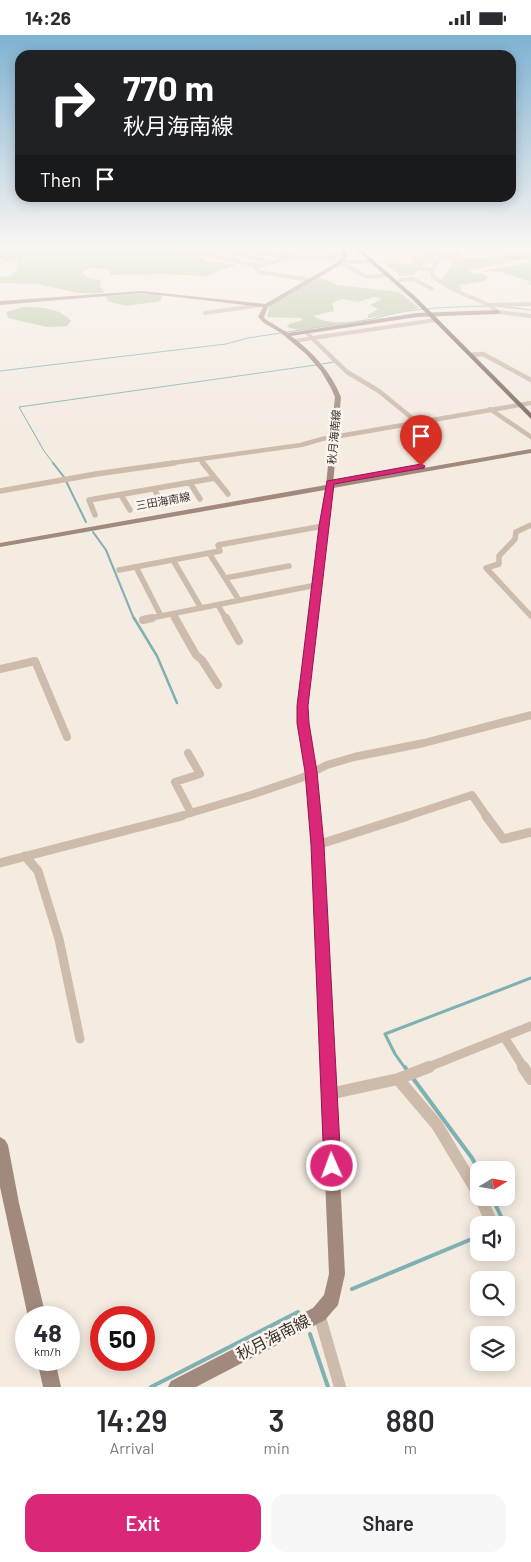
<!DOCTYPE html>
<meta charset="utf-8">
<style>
:root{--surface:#fff;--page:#f7f7f7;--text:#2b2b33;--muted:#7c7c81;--accent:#db2777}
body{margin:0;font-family:Barlow,"Noto Sans JP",sans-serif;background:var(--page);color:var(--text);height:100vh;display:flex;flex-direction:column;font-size:19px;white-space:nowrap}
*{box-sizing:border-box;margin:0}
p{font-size:16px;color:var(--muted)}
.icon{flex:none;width:28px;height:28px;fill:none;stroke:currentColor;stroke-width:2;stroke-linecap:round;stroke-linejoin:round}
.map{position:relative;height:1352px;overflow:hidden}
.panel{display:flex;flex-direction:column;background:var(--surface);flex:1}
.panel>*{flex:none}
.hud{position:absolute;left:15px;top:15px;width:501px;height:152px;border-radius:15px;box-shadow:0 2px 12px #0003;background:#202124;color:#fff;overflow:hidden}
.needle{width:32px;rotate:79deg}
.controls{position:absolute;left:470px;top:1126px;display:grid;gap:10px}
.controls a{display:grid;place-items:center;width:45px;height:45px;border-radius:10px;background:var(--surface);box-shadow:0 2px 12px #0003;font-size:25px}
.speed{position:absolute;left:15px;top:1271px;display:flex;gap:10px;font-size:25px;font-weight:700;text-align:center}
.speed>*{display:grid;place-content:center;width:65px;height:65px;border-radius:50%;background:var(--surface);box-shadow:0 2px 12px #0003;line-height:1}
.speed small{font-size:12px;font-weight:400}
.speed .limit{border:8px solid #d22;background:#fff;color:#111}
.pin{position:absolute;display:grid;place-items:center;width:42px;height:42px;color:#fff;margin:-51px -21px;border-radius:50% 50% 50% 0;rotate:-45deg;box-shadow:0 0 5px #0007}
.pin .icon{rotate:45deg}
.me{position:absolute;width:55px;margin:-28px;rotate:358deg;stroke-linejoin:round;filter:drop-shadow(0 0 4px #0008)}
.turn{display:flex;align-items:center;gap:18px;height:105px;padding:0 25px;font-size:22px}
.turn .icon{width:65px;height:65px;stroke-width:2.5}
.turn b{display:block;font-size:35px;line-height:42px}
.then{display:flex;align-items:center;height:48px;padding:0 25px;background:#0003;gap:10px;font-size:19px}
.eta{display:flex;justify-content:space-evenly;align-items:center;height:85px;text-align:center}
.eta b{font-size:30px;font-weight:600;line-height:35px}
.action{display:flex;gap:10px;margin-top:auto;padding:10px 25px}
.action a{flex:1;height:58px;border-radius:15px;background:var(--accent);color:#fff;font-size:20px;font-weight:600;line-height:58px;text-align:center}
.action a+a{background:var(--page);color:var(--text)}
.status{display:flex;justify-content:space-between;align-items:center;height:35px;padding:0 25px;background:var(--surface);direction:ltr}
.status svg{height:14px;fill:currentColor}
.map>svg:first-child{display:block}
.green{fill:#b8c4a0;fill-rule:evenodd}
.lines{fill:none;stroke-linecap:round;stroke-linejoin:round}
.stream-far4{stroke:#7fb0b2;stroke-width:1}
.stream-far3{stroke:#7fb0b2;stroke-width:2}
.stream-far2{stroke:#7fb0b2;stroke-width:2.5}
.stream-far1{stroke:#7fb0b2;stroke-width:3}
.stream{stroke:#7fb0b2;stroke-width:4}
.street-far5{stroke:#cdbbac;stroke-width:4}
.street-far4{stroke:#cdbbac;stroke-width:4.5}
.street-far3{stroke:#cdbbac;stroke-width:5.5}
.street-far2{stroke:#cdbbac;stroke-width:8}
.street-far1{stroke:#cdbbac;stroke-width:9}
.street{stroke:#cdbbac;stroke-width:12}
.secondary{fill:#a18a7d;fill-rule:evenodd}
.primary{fill:#7d675c;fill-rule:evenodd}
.route{fill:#db2777;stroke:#8e194d}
.labels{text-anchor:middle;stroke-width:5;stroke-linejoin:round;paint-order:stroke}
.far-street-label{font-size:11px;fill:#3b302b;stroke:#fbf5ee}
.near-street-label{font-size:16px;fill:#3b302b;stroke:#fbf5ee}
</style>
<div class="status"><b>14:26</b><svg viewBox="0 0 49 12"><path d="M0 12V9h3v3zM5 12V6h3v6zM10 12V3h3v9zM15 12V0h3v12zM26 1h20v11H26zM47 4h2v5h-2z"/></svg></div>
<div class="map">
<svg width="531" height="1352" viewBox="0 0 531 1352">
<rect width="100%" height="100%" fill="#f4ebe1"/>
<path class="green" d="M0 211H115L197 220 207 227 237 230 205 241 162 239 111 240 108 234 91 233 82 237 88 243 101 245 100 251 104 256 103 258H78L37 249 0 248V242L10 241 17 234V225L6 226 0 223Z
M424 219 433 222 436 227 417 231 418 236 413 240 400 241 385 228 408 229 412 228 413 225 410 221Z
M531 219V250L527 249 531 247 500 237 480 236 527 228 530 226 528 224 503 226 505 229 469 235 472 238 483 239 488 242 485 246 460 250 461 255 452 252 442 245 455 223H486L510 220Z
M319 242 337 250 399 257 419 273C381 281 339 289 298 295L287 292 289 289 303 285 300 283 267 282 270 270ZM374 262 382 264 370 270 378 274 368 280V283C349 287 330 291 313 281L334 276 332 268 342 264 358 267Z
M149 258 163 260 160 266 127 271 109 267 105 261Z
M24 272C39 272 61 273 71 286L67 291 47 292 8 283 6 277Z"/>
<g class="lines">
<path class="stream-far4" d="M497 271 531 275
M322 329 334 327 330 323
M0 336 226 309 248 303 373 284C410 272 452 272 491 271
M54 429 44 416 19 372 316 330"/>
<path class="stream-far3" d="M53 428 64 442 86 487
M93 497 106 515 134 584"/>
<path class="stream-far2" d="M134 583 157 621 177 668"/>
<path class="stream-far1" d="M405 1033 395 1019 385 999 531 943"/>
<path class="stream" d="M405 1032 407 1035
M412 1042 472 1123 479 1136
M492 1162 505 1190
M352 1254 479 1201
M310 1299 328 1352
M151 1352 298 1277"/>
<path class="street-far5" d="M183 211 178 213 259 231
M201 211 270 226
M285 211 289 213 281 217 290 219
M357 213H407L441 220
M206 218 226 211 282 222
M442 218 432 235 433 242 452 254 489 270 498 277 531 281
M328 222 345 215
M440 222H460L452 211
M342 226 374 227
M340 227 367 242 388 240
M421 229 419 233 432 235
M310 245 260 237 255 233 288 222 343 224
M400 245 413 244 432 254
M489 270 531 269
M205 278 261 270
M306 297 316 307
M313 303 436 285
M294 306 313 303"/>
<path class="street-far4" d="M315 306 347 337 379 356 418 388
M471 320 483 319 531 345
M490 374 531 402
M200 424 204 429
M165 429 301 410 322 404 531 368"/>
<path class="street-far3" d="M203 428 228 459
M190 448 200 464
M154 454 163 470
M0 456 96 439 174 428
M121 460 130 475
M95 480 89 465 215 443
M531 490 516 497 515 504 499 521V529L486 533 531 581
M209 518 239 565
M173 525 201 573
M136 532 161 581
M119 535 220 516 218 510 323 491
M225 543 289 531
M218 570 226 584
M173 579 176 584
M146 584 316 550"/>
<path class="street-far2" d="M175 583 196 620 202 625 218 650
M226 583 239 606
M143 585 152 583
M0 634 35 626 67 702
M188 718 200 739 175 747 191 778
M177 782 251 760 301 743 327 730 354 722 424 708 531 680
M405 782 472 760 487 782"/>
<path class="street-far1" d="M486 781 503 804 531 797
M317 810 408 781
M25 821 38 836 59 904 80 1004
M0 828 182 781
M504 1002 524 1033
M426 1033 531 991"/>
<path class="street" d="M523 1032 531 1044
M398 1044 437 1090 479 1160
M329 1059 398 1044 429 1032
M480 1162 493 1190
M319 1279 340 1352"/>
<path class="secondary" d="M346 211H351L347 214 346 222 340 230 268 272 264 282 265 284 288 298 417 278 498 275 501 277 498 279 417 282 291 301C313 317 331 337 341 362L333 449 531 414V418L333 453 307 671 308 688 316 737 323 810 345 1239 338 1270 325 1285 196 1352H168L171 1346 313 1273 324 1260 329 1239 311 810 306 737 298 688 297 671 325 455 0 512V508L326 450 335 362 331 353 321 336 306 319 281 298 264 288 258 282 263 272 142 258 0 270V266L142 256 265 269 336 228 342 222 343 213Z
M0 1102 5 1105 8 1110 19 1168 46 1282H28L0 1152Z
M37 1325H55L61 1352H43Z"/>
<path class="primary" d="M352 211H357L417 263 531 378V384L413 265Z"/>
</g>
<linearGradient id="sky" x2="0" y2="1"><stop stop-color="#7eb2d2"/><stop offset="0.53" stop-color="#faf6f2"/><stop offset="1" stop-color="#faf6f2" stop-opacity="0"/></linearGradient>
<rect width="531" height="400" fill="url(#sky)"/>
<path class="route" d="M421 429 425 431 424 433 334 449 308 671 309 688 317 737 324 810 341 1131 339 1137 332 1140 326 1137 324 1131 311 810 305 737 297 688V671L319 491 327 446Z"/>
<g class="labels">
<g class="far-street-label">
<text transform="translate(334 402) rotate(-85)" y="4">秋月海南線</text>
<text transform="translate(163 466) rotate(-10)" y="4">三田海南線</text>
</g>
<g class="near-street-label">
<text transform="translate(273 1302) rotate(-27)" y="6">秋月海南線</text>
</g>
</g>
</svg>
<div class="controls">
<a><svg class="needle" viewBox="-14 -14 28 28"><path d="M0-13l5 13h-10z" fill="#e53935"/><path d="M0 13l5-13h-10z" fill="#7c7c81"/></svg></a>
<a><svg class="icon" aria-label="sound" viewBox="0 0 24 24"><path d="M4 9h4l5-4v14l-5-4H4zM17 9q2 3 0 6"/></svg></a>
<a><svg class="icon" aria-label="search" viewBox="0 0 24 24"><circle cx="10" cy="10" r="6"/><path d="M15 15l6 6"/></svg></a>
<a><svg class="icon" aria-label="layers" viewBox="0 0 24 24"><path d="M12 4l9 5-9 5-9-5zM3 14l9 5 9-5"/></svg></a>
</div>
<div class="speed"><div>48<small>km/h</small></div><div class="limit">50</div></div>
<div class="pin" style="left:421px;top:431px;background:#d93025"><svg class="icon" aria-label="arrive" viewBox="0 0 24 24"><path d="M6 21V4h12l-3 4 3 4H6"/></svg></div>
<svg class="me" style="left:332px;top:1131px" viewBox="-20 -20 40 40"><circle r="17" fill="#db2777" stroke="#fff" stroke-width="3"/><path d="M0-11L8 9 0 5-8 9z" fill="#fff"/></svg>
<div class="hud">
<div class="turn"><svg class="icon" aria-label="right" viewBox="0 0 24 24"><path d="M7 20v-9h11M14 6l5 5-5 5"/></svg><div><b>770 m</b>秋月海南線</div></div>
<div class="then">Then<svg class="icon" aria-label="arrive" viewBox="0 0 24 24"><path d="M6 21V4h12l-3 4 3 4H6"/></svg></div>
</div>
</div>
<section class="panel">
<div class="eta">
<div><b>14:29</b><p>Arrival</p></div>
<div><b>3</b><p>min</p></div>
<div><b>880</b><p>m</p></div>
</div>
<div class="action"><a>Exit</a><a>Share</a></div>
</section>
